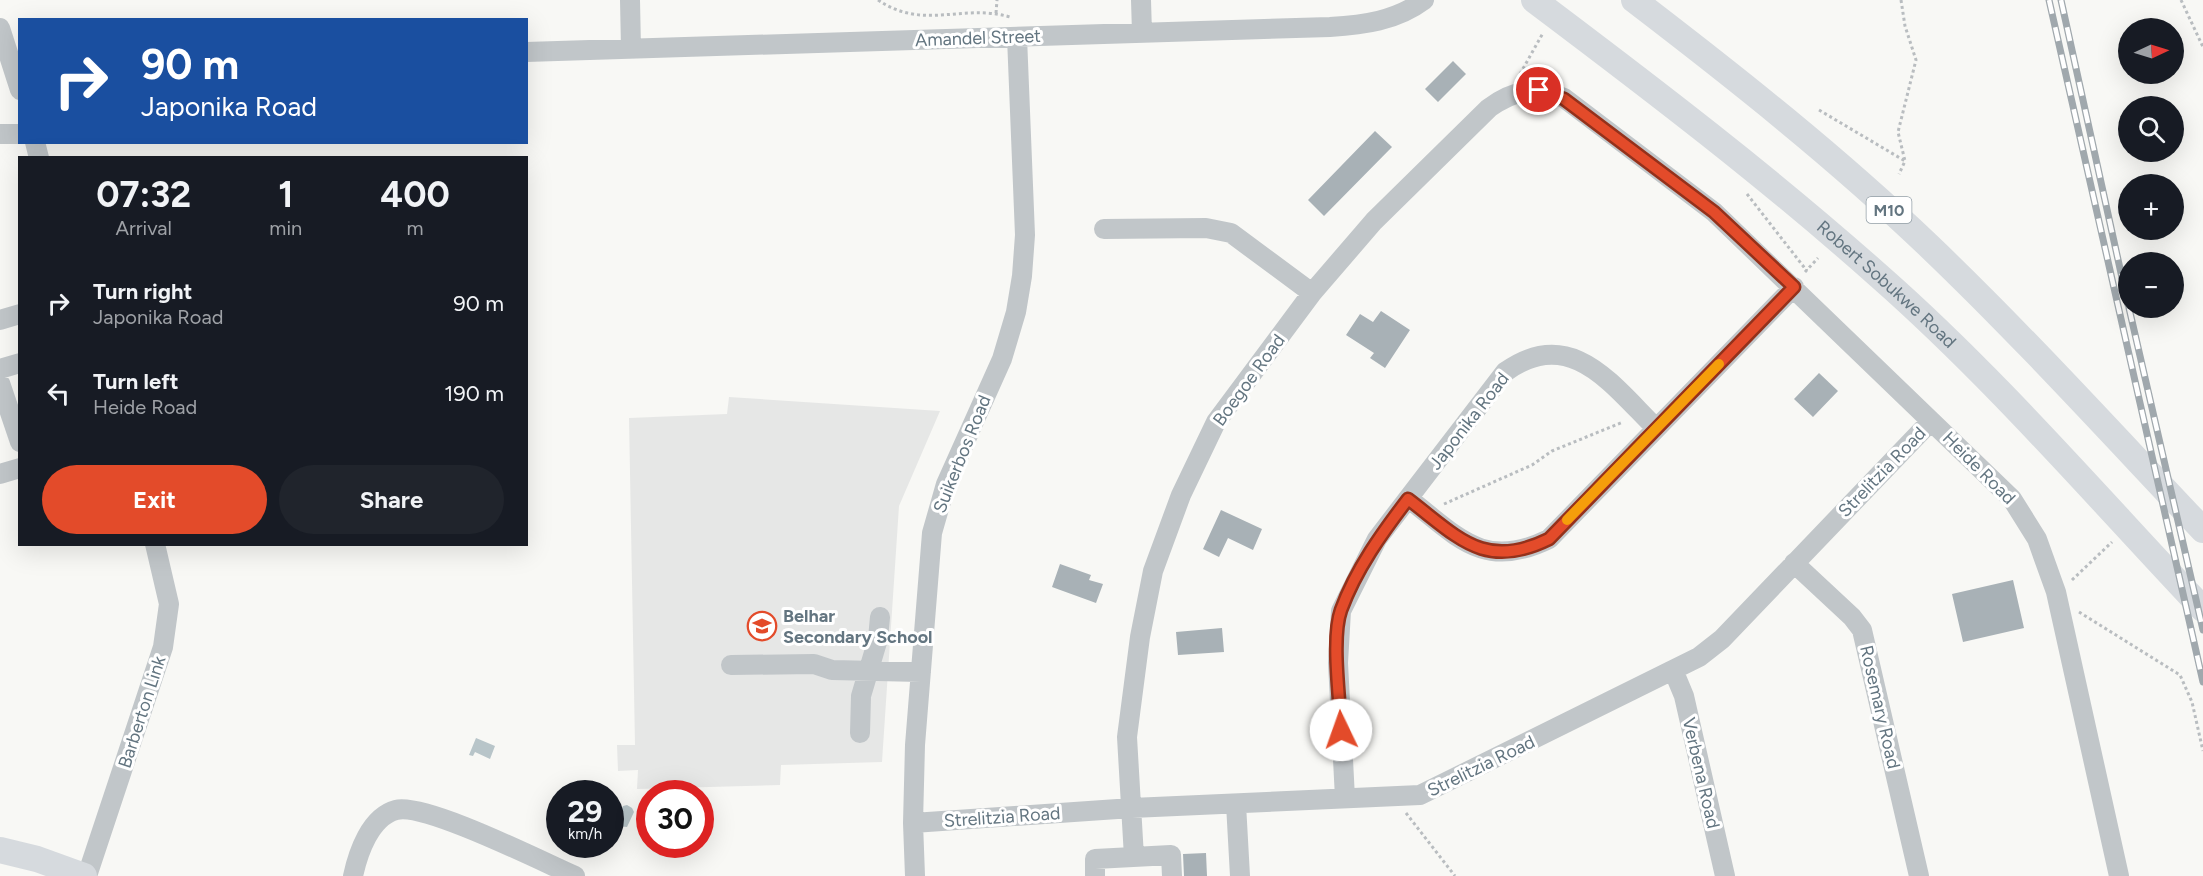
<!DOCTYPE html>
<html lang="en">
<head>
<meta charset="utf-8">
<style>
  :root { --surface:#171b24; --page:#20242c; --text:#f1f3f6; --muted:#9ea1a6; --accent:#e34b2a }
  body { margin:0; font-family:Figtree,sans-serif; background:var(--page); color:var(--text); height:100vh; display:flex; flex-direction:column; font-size:22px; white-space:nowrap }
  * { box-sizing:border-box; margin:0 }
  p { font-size:20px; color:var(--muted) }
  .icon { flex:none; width:33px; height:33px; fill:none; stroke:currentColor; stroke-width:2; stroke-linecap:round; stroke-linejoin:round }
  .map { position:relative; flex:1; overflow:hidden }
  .sheet { position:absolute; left:18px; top:156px; width:510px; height:390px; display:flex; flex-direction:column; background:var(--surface); border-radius:0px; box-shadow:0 6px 24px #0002 }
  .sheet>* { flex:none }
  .hud { position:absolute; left:18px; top:18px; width:510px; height:126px; border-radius:0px; box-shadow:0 6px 24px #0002; background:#1a4fa0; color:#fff; overflow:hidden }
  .needle { width:39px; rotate:86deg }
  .tools { position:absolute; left:2118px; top:18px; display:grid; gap:12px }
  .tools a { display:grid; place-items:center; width:66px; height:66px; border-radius:50%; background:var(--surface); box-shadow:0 6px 24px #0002; font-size:30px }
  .speed { position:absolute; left:546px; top:780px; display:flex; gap:12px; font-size:30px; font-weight:700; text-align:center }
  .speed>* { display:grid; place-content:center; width:78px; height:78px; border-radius:50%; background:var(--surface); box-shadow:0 6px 24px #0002; line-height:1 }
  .speed small { font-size:15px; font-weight:400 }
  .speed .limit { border:9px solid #d22; background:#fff; color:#111 }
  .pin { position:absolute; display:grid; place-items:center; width:51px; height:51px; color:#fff; margin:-26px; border:3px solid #fff; border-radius:50%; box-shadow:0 2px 6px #0007 }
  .me { position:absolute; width:66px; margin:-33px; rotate:357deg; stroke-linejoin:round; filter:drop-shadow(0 0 4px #0008) }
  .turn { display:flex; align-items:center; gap:21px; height:126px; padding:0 24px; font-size:27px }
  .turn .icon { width:78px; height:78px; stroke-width:2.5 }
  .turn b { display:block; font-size:42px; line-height:51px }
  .eta { display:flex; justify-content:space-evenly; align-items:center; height:102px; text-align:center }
  .eta b { font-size:36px; font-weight:700; line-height:42px }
  .button { display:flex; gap:12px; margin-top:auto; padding:12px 24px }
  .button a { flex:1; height:69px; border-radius:36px; background:var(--accent); color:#fff; font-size:24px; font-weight:700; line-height:69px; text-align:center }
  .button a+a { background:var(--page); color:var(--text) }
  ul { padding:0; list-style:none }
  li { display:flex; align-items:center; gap:18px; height:90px; padding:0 24px }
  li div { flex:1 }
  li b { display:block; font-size:22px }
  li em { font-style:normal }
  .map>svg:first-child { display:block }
  .built { fill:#e6e7e6 }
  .water { fill:#b8c5c9 }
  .building { fill:#a8b1b6 }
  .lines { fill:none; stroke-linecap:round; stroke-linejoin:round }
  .path { stroke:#b9bdc0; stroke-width:3; stroke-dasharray:3 3; stroke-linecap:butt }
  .minor { stroke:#c1c6c9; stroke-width:20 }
  .major { stroke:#d6dade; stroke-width:26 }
  .rail-casing { stroke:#a0a8ad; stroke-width:7 }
  .rail { stroke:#fff; stroke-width:4.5; stroke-dasharray:14; stroke-linecap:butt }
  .route-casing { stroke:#94311b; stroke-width:15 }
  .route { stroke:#e34b2a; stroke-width:10 }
  .slow { stroke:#f59e0b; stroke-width:10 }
  .labels { text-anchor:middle; stroke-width:6; stroke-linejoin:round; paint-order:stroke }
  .shield { fill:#fff; stroke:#929ea6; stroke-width:1.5 }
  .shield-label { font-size:16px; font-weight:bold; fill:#637580 }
  .street-label { font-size:18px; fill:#637580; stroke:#fff }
  .poi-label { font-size:18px; font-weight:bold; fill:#637580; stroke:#fff; text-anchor:start }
</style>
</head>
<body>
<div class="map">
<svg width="2203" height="876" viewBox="0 0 2203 876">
  <rect width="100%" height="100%" fill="#f8f8f5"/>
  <!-- built -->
  <path class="built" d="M729,397L940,411L899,506L882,762L781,765L780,785L637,789L638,770L618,771L617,745H635L629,418L727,414Z"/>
  <!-- water -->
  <path class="water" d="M476,738L495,746L490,759L475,752L473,756L469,755Z
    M627,805L632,808L634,812L627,827L617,826L615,822L623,806Z"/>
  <!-- building -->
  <path class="building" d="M1453,61L1466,74L1438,102L1425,89Z
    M1375,131L1392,147L1324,216L1308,200Z
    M1381,311L1410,330L1385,368L1370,358L1374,353L1346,335L1360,314L1373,322Z
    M1819,373L1838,391L1813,417L1794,399Z
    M1221,510L1262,529L1253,550L1228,538L1219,557L1203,549Z
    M1060,564L1091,575L1089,580L1103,584L1096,603L1052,587Z
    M2013,580L2024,628L1963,642L1952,594Z
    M1222,628L1224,652L1178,655L1176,632Z
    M1206,853L1207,876H1184L1183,854Z"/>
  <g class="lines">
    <!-- path -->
    <path class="path" d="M878,0C924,31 962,3 1010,17
      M1901,0L1905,26L1916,60L1898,132L1905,161
      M2181,0L2203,47
      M996,13L997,0
      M1520,74L1543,33
      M1819,110L1905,161L1899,174
      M1747,194L1807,271
      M1805,272L1818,258
      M1444,504L1532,465L1552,451L1623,422
      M2072,580L2112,542
      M2079,612L2180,675L2192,702L2203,751
      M1406,813L1455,876"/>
    <!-- minor -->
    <path class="minor" d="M630,0L631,49
      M1141,0L1142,33
      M0,28L20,90
      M526,52L1330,27C1363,25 1396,21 1424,0
      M0,134H20
      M35,142L39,158
      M1104,229L1206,228L1231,233L1312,293
      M0,320L20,314
      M0,369L20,363
      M0,383L20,442
      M0,474L20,468
      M1409,499C1458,537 1484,571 1549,539L1794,287
      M1794,563L1852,617L1862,630L1919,876
      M731,665L814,664L832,670L921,672
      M1674,672L1684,696L1725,876
      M860,733L861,696L878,639L880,617
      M1345,798L1338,663L1341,611L1377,539L1505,372C1571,325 1611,384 1656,428
      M1236,804L1240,876
      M913,823L1132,808L1420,795L1699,657L1722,639L1931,421
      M1134,857L1127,737L1140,637L1153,571L1181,495L1216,422L1312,293L1374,221L1489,108C1514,90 1535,86 1564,98L1714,212L2012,499L2037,539L2056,592L2119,876
      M87,876L163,647L169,604L155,544
      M353,876C358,853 370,817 396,810C424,802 543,862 575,876
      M915,876L913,823L915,745L932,533L946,484L1002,359L1016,312L1022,276L1025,235L1017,37
      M1095,876V859L1171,855L1172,876"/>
    <!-- major -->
    <g class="major">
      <path id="s1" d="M1534,0C1651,88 1769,178 1879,276C1995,378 2097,497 2203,609"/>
      <path d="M1634,0C1736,78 1837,158 1930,247C2024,337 2113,435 2203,530"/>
      <path d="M0,850L37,859L84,876"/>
    </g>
    <!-- rail casing -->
    <g class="rail-casing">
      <path id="rail" d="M2049,0L2203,682
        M2061,0L2128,305
        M2129,308L2203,630"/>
    </g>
    <!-- rail -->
    <use href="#rail" class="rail"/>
  </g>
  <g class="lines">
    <!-- route casing -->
    <g class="route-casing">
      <path id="route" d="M1341,730C1340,699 1331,638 1341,610C1356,569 1382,533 1408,499C1458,537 1484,571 1549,539L1794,287L1714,212L1564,99L1539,90"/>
    </g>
    <!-- route -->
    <use href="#route" class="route"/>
    <!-- slow -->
    <path class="slow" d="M1567,520L1719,364"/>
  </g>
  <!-- icons -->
  <defs>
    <g id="school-ring" transform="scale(1.5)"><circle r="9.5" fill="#fff" stroke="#e34b2a" stroke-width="1.5"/><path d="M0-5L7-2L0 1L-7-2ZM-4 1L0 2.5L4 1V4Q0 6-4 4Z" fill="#e34b2a"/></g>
  </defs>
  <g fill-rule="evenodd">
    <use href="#school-ring" x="762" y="626"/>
  </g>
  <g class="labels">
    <!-- shield labels -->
    <rect class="shield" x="1866.5" y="197" width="45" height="26" rx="4.5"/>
    <g class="shield-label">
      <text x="1889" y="216">M10</text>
    </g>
    <!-- street labels -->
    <g class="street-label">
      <text transform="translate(978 38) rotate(-2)" y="6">Amandel Street</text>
      <text dy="6" stroke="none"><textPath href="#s1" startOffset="453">Robert Sobukwe Road</textPath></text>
      <text transform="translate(1249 380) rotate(-54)" y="6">Boegoe Road</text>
      <text transform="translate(1469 421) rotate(-52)" y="6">Japonika Road</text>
      <text transform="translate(962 454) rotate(-68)" y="6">Suikerbos Road</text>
      <text transform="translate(1979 468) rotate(45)" y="6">Heide Road</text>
      <text transform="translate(1882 472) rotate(-46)" y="6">Strelitzia Road</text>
      <text transform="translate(1880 707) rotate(77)" y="6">Rosemary Road</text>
      <text transform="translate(142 712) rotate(-72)" y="6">Barberton Link</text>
      <text transform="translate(1481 766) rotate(-26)" y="6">Strelitzia Road</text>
      <text transform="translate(1701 773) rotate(77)" y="6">Verbena Road</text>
      <text transform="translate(1002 817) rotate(-4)" y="6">Strelitzia Road</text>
    </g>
    <!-- poi labels -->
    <g class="poi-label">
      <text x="783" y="622">Belhar<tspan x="783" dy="21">Secondary School</tspan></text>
    </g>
  </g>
</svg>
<div class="tools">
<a><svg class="needle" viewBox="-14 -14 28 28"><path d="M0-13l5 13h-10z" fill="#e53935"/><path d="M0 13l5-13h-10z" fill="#9ea1a6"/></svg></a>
<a><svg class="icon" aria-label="search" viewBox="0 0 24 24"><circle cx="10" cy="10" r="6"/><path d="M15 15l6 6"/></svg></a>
<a>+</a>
<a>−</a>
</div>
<div class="speed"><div>29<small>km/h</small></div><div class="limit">30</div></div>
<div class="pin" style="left:1539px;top:90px;background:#d93025"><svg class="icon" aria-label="arrive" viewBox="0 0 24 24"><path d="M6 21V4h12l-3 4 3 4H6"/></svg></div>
<svg class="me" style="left:1341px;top:730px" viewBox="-20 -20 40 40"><circle r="19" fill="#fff"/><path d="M0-13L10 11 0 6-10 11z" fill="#e34b2a"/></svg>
<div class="hud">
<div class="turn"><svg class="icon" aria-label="right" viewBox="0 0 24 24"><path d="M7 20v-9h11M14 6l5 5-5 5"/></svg><div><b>90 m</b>Japonika Road</div></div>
</div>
<section class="sheet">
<div class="eta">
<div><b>07:32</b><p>Arrival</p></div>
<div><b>1</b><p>min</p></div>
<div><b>400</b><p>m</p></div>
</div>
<ul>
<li><svg class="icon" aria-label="right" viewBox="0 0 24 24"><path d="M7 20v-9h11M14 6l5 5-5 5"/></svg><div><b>Turn right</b><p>Japonika Road</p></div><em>90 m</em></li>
<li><svg class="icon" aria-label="left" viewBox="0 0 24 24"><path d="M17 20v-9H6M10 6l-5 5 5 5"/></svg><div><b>Turn left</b><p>Heide Road</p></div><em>190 m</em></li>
</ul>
<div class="button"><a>Exit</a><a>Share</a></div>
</section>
</div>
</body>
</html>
